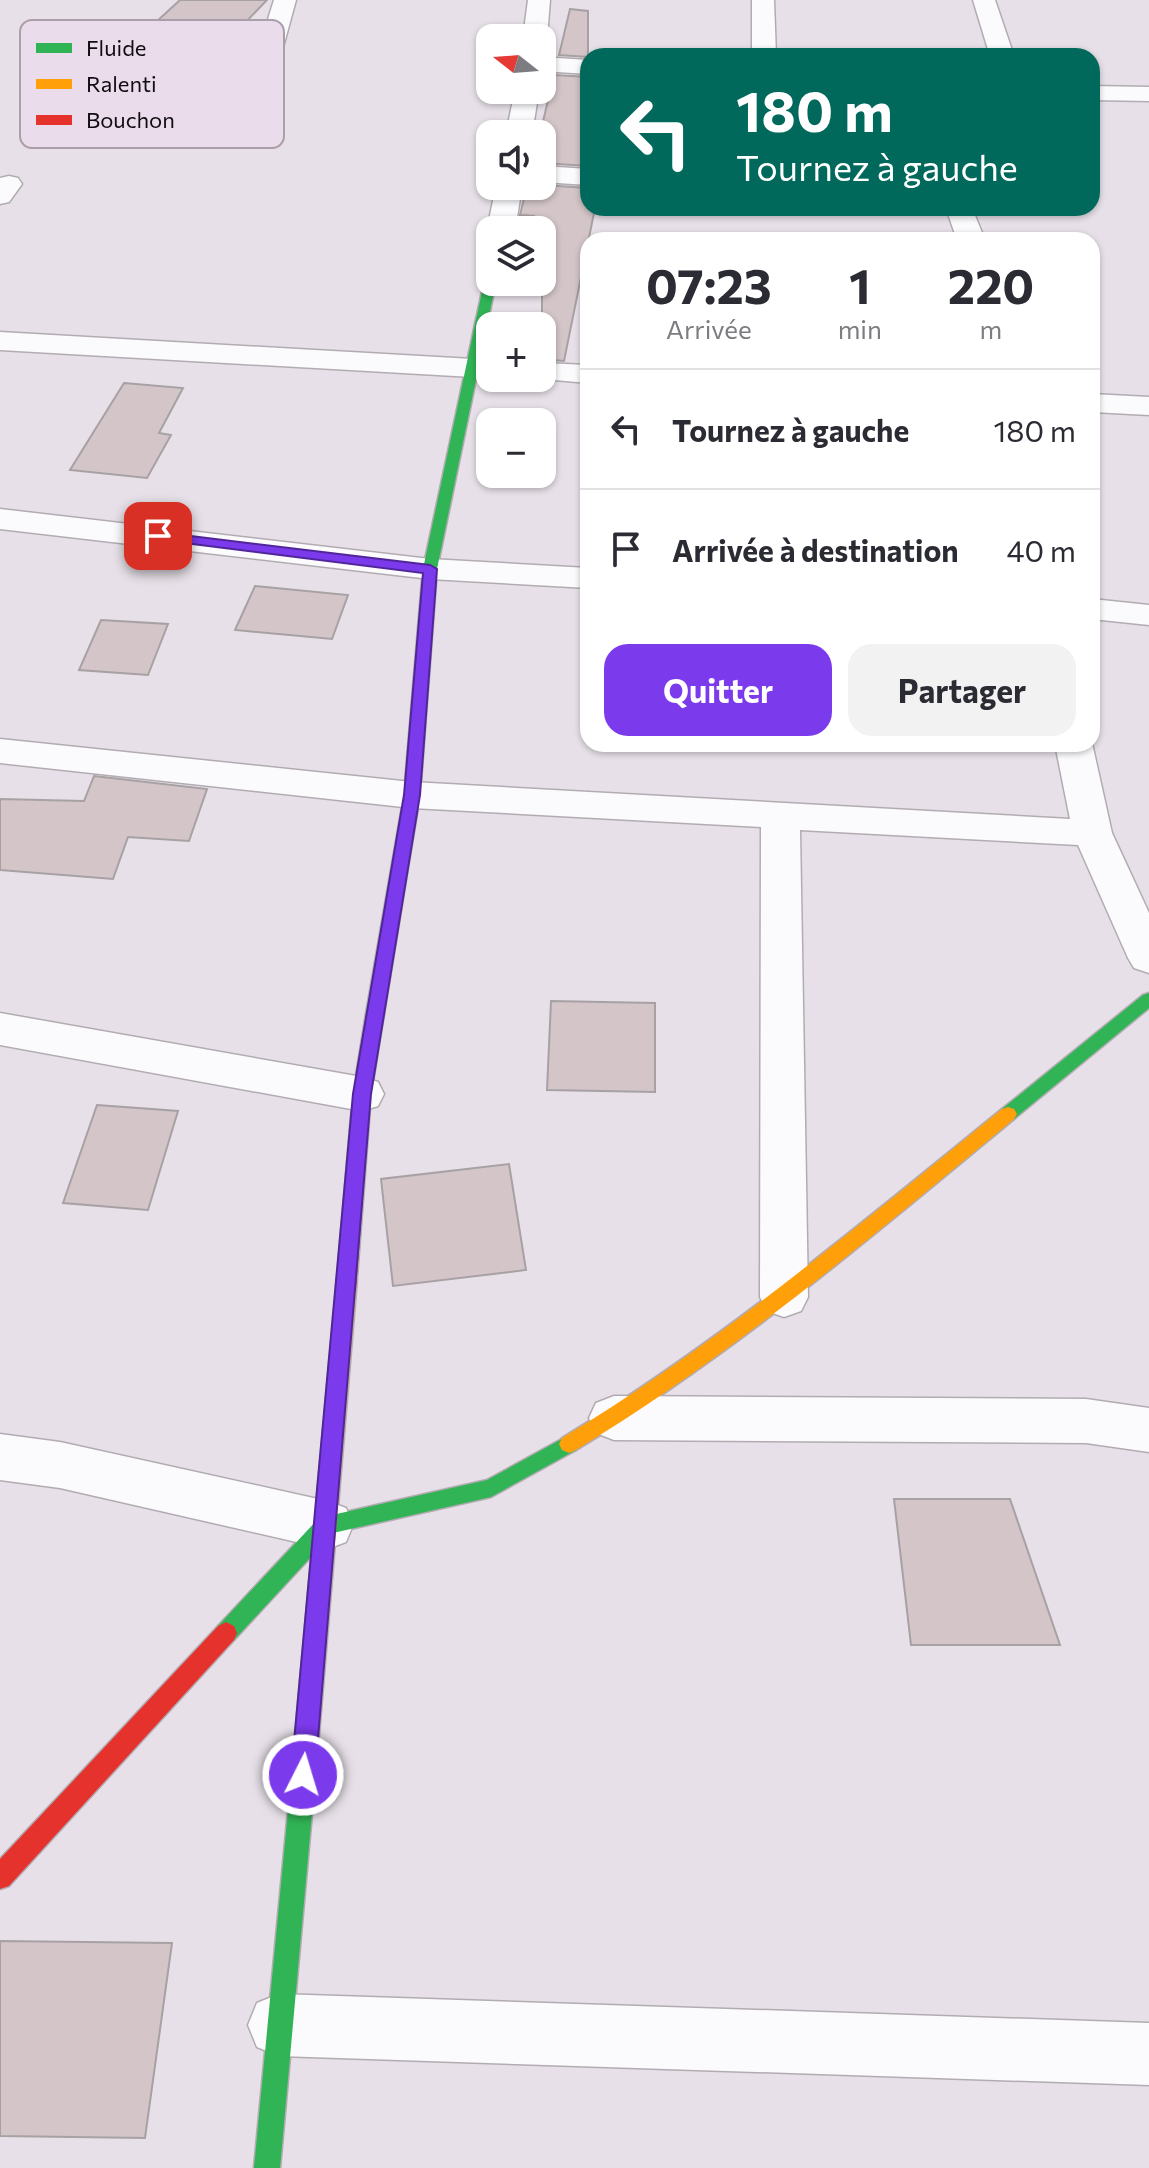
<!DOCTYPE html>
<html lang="fr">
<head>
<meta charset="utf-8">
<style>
  :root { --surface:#fff; --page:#f2f2f3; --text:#2b2b33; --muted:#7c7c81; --line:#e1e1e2; --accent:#7c3aed }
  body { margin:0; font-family:Commissioner,sans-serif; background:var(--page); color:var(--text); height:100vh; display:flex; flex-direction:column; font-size:30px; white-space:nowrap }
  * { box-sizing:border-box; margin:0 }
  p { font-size:26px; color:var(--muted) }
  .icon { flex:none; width:44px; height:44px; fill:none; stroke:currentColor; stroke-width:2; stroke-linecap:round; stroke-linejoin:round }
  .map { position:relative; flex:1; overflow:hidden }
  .sheet { position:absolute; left:580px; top:232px; width:520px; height:520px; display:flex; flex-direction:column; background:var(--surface); border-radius:24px; box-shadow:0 2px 6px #0004 }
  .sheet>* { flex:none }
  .guide { position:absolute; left:580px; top:48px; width:520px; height:168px; border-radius:24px; box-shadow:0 2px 6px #0004; background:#00695c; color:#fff; overflow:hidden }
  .needle { width:52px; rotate:287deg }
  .controls { position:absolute; left:476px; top:24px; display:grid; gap:16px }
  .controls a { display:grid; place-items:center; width:80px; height:80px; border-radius:16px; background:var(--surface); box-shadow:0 2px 6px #0004; font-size:40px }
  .pin { position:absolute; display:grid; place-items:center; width:68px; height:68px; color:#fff; margin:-34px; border-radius:16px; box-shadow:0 4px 12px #0006 }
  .me { position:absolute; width:88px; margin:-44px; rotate:5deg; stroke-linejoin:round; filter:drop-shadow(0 0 6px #0008) }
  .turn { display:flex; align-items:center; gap:28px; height:168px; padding:0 24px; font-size:36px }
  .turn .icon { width:104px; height:104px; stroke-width:2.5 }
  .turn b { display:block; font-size:56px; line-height:68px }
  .eta { display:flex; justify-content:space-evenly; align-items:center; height:136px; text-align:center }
  .eta b { font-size:48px; font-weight:700; line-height:56px }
  .primary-button { display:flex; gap:16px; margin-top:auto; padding:16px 24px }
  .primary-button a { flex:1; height:92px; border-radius:24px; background:var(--accent); color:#fff; font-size:32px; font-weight:700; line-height:92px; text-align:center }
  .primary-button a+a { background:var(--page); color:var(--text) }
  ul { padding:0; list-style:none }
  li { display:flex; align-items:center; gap:24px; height:120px; padding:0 24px; border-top:2px solid var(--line) }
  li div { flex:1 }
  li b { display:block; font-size:30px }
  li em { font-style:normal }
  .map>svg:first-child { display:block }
  .building { fill:#d3c5c8; stroke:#a7a1a4; stroke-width:2 }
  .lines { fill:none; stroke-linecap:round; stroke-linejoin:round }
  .street-casing { stroke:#b2acb2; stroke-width:3 }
  .fast-casing { stroke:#b2acb2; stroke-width:3 }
  .slow-casing { stroke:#b2acb2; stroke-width:3 }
  .jam-casing { stroke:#b2acb2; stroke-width:3 }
  .street { fill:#fbfafc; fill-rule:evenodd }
  .fast { fill:#30b455; fill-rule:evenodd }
  .slow { fill:#ff9f0a; fill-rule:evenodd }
  .jam { fill:#e5322d; fill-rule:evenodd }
  .route { fill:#7c3aed; stroke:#51269a; stroke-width:2 }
  .key { fill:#eadceb; stroke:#a99eaa; stroke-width:2 }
  .key-label { font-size:22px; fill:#110c11 }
</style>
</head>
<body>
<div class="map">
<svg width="1149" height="2168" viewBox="0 0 1149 2168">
  <rect width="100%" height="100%" fill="#e7e0e8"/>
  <!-- building -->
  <path class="building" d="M180,0H267L213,56L132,44Z
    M570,9L588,11V57L559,55Z
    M554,75L588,77V166L542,163L540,134Z
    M542,185L588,188V208H595L564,361L542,359V230H531L534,216L520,215L527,186Z
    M124,383L183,388L159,433L171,435L147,478L70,470Z
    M255,586L348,595L332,639L235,630Z
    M101,620L168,624L148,675L79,670Z
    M94,776L207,789L189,841L128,837L113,879L0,870V799L84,801Z
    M551,1001L655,1003V1092L547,1090Z
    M97,1105L178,1111L148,1210L63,1203Z
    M509,1164L526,1270L393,1286L381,1179Z
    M894,1499H1010L1060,1645H911Z
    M0,1941L172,1943L145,2138L0,2136Z"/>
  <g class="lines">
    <!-- street casing -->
    <g class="street-casing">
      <path id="street" d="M274,0H296L282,51L278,56H262L258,51Z
        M528,0H550L547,38L543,43L542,38H523Z
        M752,0H774L776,56H752Z
        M973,0H995L1014,56H990Z
        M542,57L588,60V74L542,71Z
        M1092,86L1149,87V101L1092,100Z
        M515,90H539L532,134H506Z
        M542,166L588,169V185L542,182Z
        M9,176L18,178L22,184L9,202L0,204V178Z
        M496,186H522L515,230H490V234L487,230Z
        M946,208H972L985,240H957Z
        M0,332L490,360V378L0,350Z
        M542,363L588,365V383L531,378H542Z
        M1092,394L1149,397V415L1092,412Z
        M0,509L430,559L588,568V588L430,579L0,529Z
        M1092,599L1149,605V625L1092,619Z
        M0,739L412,782L1070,819L1055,744L1092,743L1112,833L1149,913V973L1134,968L1128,958L1078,845L800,830L808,1297L801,1311L784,1317L767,1311L760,1297L761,827L412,808L0,763Z
        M0,1013L362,1077L378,1082L384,1094L378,1106L362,1111L0,1045Z
        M614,1396L1086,1399L1149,1408V1452L1086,1443L614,1440L596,1433L589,1418L596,1403Z
        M0,1434L60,1442L327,1501L346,1508L353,1525L346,1542L327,1549L60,1488L0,1480Z
        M279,1994L1149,2023V2085L279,2056L257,2047L248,2025L257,2003Z"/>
    </g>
    <!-- fast casing -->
    <g class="fast-casing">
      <path id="fast" d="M490,279V282H496L437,569L420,795L384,1014L375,1020L366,1014L404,795L423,569L484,282Z
        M1149,993V1008L1014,1119H1002L999,1114L1002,1109L1143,995Z
        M569,1435L576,1438L579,1444L576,1450L491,1497L333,1533L234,1640L226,1644L218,1640L215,1633L218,1626L319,1518L487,1480Z
        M305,1747L313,1750L317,1758L280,2168H254L293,1758L297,1750Z"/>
    </g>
    <!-- slow casing -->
    <g class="slow-casing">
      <path id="slow" d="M1008,1107L1014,1109L1017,1114L1014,1119C873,1236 734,1354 576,1450L569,1453L562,1450L559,1444L562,1438C719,1343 859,1225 1002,1109Z
        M346,1282L353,1284L356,1290L317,1758L313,1766L305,1769L297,1766L293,1758L336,1290L339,1284Z"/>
    </g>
    <!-- jam casing -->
    <g class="jam-casing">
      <path id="jam" d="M375,1008L384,1014L371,1094L356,1290L353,1296L346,1298L339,1296L336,1290L353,1094L366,1014Z
        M226,1622L234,1626L237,1633L234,1640L9,1886L0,1889V1859L218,1626Z"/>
    </g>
    <!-- street -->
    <use href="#street" class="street"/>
    <!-- fast -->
    <use href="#fast" class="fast"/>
    <!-- slow -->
    <use href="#slow" class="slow"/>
    <!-- jam -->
    <use href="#jam" class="jam"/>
  </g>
  <!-- route -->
  <path class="route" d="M158,532L430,565L437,569L420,795L371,1094L315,1775L312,1783L303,1787L295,1783L291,1775L353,1094L404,795L423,573L153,539L151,536Z"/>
  <!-- legend -->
  <rect x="20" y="20" width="264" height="128" rx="12" class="key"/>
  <rect x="36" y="43" width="36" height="10" fill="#30b455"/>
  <rect x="36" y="79" width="36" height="10" fill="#ff9f0a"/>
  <rect x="36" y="115" width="36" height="10" fill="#e5322d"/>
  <g class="key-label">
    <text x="86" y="56">Fluide</text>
    <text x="86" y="92">Ralenti</text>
    <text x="86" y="128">Bouchon</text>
  </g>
</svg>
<div class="controls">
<a><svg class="needle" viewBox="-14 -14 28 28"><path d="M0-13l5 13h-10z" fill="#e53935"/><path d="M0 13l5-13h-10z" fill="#7c7c81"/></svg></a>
<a><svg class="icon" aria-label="sound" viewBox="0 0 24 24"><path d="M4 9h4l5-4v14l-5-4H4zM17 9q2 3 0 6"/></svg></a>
<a><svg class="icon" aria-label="layers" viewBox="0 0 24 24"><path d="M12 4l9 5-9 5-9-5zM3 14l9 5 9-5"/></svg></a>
<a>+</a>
<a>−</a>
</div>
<div class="pin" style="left:158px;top:536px;background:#d93025"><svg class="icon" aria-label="arrive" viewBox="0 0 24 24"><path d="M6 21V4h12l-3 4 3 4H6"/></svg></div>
<svg class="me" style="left:303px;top:1775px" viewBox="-20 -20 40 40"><circle r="17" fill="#7c3aed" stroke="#fff" stroke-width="3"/><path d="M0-11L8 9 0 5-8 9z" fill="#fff"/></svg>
<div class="guide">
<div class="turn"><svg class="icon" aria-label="left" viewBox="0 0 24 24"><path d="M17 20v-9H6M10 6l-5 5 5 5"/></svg><div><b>180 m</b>Tournez à gauche</div></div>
</div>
<section class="sheet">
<div class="eta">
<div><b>07:23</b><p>Arrivée</p></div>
<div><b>1</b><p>min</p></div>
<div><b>220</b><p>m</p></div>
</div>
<ul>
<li><svg class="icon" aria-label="left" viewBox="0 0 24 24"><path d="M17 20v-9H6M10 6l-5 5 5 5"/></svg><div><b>Tournez à gauche</b></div><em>180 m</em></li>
<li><svg class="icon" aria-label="arrive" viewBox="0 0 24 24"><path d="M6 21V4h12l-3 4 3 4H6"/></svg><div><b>Arrivée à destination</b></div><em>40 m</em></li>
</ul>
<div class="primary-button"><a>Quitter</a><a>Partager</a></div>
</section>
</div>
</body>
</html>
